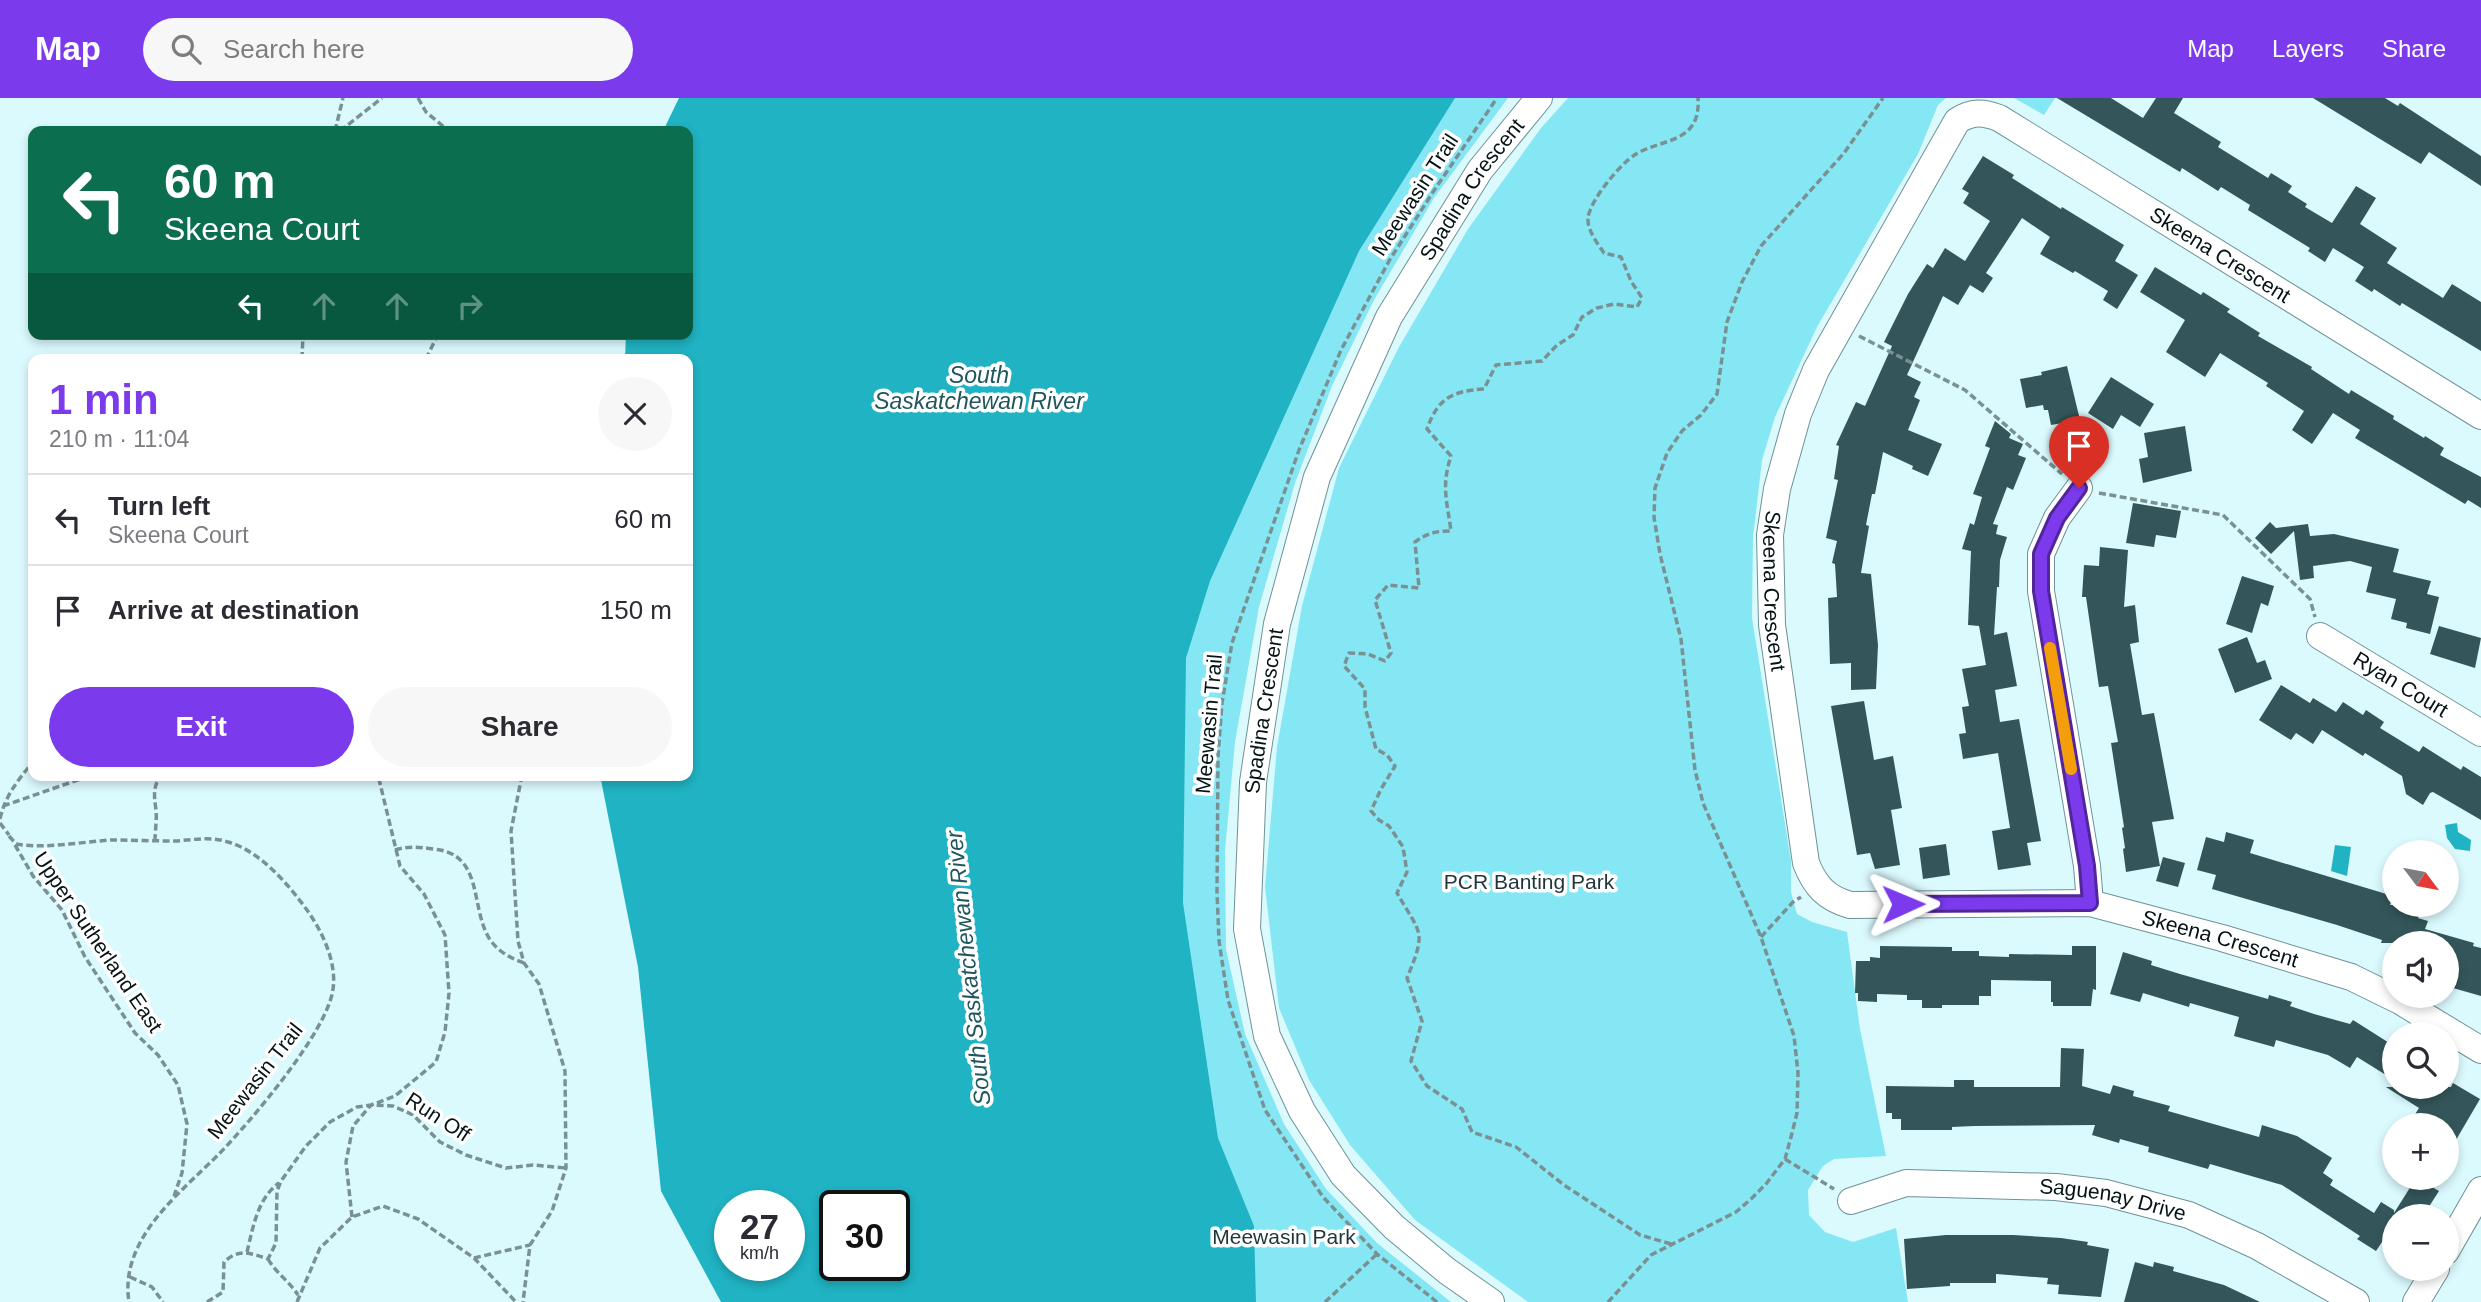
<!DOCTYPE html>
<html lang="en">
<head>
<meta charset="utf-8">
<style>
  :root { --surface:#fff; --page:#f7f7f7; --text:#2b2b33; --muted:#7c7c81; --line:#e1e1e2; --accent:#7c3aed }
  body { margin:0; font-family:Helvetica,sans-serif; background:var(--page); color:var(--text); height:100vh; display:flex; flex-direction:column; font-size:26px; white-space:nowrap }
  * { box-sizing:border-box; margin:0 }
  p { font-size:23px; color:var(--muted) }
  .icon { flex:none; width:38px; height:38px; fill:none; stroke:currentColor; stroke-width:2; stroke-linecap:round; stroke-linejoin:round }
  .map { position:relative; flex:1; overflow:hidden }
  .drawer { position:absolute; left:28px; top:256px; width:665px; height:427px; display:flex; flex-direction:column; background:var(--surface); border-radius:14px; box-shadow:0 4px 10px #0003 }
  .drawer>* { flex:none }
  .banner { position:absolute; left:28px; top:28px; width:665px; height:214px; border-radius:14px; box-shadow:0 4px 10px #0003; background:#0b6e4f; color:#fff; overflow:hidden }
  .needle { width:46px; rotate:122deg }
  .buttons { position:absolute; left:2382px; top:742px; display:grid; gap:14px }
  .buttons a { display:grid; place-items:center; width:77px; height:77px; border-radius:50%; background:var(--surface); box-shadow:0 4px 10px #0003; font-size:35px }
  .speed { position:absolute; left:714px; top:1092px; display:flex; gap:14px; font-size:35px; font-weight:700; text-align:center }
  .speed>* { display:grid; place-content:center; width:91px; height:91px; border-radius:50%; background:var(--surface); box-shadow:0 4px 10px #0003; line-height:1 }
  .speed small { font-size:18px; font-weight:400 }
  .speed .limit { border:4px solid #111; border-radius:10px; background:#fff; color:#111 }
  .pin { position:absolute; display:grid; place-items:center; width:60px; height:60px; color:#fff; margin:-72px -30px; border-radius:50% 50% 50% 0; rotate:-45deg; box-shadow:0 0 7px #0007 }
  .pin .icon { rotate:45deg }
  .me { position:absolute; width:77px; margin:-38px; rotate:89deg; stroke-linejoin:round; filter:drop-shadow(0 0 5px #0008) }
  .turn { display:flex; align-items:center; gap:24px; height:147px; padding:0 21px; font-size:32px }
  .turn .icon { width:91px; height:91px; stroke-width:2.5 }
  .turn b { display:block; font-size:49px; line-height:60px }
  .lanes { display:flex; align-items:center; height:66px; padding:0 21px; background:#0003; justify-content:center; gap:35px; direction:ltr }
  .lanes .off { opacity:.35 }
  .round { display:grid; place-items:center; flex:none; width:74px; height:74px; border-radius:37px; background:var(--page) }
  .headline { display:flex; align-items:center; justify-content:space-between; height:119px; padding:0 21px }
  h1 { font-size:42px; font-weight:800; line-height:52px; color:var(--accent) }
  .action { display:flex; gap:14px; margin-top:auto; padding:14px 21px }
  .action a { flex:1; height:80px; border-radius:42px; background:var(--accent); color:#fff; font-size:28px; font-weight:800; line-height:80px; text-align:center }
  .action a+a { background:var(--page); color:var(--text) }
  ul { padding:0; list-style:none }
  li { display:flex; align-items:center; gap:21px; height:91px; padding:0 21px; border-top:2px solid var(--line) }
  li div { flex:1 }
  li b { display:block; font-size:26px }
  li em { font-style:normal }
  header { display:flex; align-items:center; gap:42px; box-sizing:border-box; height:98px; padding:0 35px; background:var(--accent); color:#fff }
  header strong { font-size:33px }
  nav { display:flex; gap:38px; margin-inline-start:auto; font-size:24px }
  .search { width:490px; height:63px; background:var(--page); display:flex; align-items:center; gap:18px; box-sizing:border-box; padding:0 24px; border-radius:38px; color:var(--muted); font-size:26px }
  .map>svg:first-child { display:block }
  .green { fill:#86e7f4 }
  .water { fill:#20b3c3; fill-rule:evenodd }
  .building { fill:#34565a }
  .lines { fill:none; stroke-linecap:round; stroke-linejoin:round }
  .minor-casing { stroke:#6e9296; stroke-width:28 }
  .path { stroke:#7a9194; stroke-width:3.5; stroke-dasharray:7 3.5; stroke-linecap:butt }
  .minor { stroke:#fff; stroke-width:26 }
  .route-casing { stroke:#51269a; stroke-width:18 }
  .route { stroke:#7c3aed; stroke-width:12 }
  .slow { stroke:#f59e0b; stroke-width:12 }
  .labels { text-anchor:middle; stroke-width:7; stroke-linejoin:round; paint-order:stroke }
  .street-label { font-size:21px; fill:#061315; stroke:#fff }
  .park-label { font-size:21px; fill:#1f3538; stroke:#fff }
  .water-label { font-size:23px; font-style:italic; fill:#20575e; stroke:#fff }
</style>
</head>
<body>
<header>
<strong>Map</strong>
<div class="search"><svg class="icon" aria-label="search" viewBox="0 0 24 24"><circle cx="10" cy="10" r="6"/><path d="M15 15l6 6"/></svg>Search here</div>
<nav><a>Map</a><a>Layers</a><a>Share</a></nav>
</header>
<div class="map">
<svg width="2481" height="1204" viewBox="0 0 2481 1204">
  <rect width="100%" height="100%" fill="#dbfafe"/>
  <!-- green -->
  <path class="green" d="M1439,0H1508L1434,100L1374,202L1332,288L1295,385L1259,509L1235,644L1225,753L1226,851L1245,936L1284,1026L1326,1091L1377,1145L1451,1204H1232L1162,804L1194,481L1252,348Z
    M1568,0H1946L1938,7L1918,56L1817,229L1775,319L1762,362L1753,440L1752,520L1791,763V794L1797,816L1812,824L1847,834L1860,931L1886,1058L1834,1061L1823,1068L1808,1092L1809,1117L1825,1134L1853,1144L1896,1130L1908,1204H1528L1415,1122L1350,1047L1309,982L1279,910L1265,789L1277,649L1302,508L1339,370L1399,249L1468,131L1541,30Z
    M2014,0H2055L2044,17Z"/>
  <!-- water -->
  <path class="water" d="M679,0H1455L1359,153L1210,483L1186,560L1183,805L1218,1040L1254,1128L1256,1204H721L661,1093L638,869L600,677H688V261H625L626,236H688V33H663ZM730,1108H789V1167H730ZM835,1108H894V1167H835Z
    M2457,725L2458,734L2471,742L2470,753L2455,751L2447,740L2445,727Z
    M2335,747L2351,749L2347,778L2331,773Z"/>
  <!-- building -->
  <path class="building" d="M2057,0H2111L2143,20L2156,0H2183L2174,15L2221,44L2218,49L2268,80L2271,75L2292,88L2288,94L2307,106L2305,109L2332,125L2356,88L2376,100L2360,126L2397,150L2387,165L2443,200L2452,186L2481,204V253L2402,205L2400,208L2374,191L2372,194L2355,183L2364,169L2333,150L2325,164L2308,153L2310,150L2248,112L2250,107L2221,89L2218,93L2182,70L2180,74Z
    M2313,0H2385L2398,8L2400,5L2481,58V88L2429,54L2421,66Z
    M1983,58L2014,77L2012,80L2061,111L2062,109L2124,147L2115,163L2138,177L2117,211L2103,202L2108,193L2075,173L2073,175L2040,156L2050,139L2022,120L1986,175L1993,180L1983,195L1970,187L1958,207L1943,198L1907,277L1921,284L1914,299L1920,302L1908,332L1942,346L1928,378L1912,371L1913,368L1883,354L1875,396H1872L1866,427L1869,428L1861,475L1871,476L1878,547L1876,591L1851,592V565L1830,566L1828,500L1837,499L1835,466L1832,465L1837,443L1826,440L1838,382L1834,381L1839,348L1836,347L1856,304L1865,308L1892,248L1884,244L1908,196L1927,166L1933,170L1945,150L1965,163L1990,123L1963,105L1969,95L1962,91Z
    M2155,169L2201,197L2203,194L2230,211L2227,214L2260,235L2258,238L2312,269L2311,271L2349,296L2351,292L2394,318L2393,321L2424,340L2425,338L2444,350L2440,357L2481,379V410L2468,402L2465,406L2355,340L2360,332L2333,315L2312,346L2292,332L2304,313L2266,288L2268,285L2220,255L2205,279L2166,254L2185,222L2140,194Z
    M2067,268L2080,322L2051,327L2048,312H2044L2043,307L2026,310L2020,281L2042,277L2041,274Z
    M2111,279L2154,306L2140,329L2121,317L2113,331L2088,315Z
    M1995,323L2011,336L2009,340L2023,346L2018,357L2026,360L2013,392L2007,389L1993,426L1998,427L1996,436L2007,439L2000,462L1999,489H1997L1994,537L2007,534L2017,588L1995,592L2000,624L2019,621L2041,743L2027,745L2031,767L1998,772L1992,733L2010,730L1998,655L1963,661L1959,636L1966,635L1962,609L1969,608L1962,571L1986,567L1979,528L1968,527L1971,453L1962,451L1970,425L1974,427L1982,399L1973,396L1990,350L1985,348Z
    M2185,328L2192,373L2143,385L2139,361L2148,359L2144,335Z
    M2133,405L2181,413L2176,440L2156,437L2154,449L2126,445Z
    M2270,424L2276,430L2308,426L2310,438L2334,436L2399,451L2393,474L2431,483L2427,496L2439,499L2430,536L2406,530L2407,525L2391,521L2396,501L2366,494L2372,469L2350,463L2313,468L2314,480L2300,482L2294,433L2271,456L2255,440Z
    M2100,449L2128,452L2124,509L2135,507L2139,544L2130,546L2142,617L2154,615L2174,721L2152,724L2160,768L2126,774L2123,751L2125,750L2122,730L2124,729L2111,645L2118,644L2108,588L2099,589L2086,499H2082L2084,467L2099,468Z
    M2242,478L2274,488L2268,508L2261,505L2252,535L2226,526Z
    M2439,528L2481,540L2475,570L2430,556Z
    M2247,539L2257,565L2265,562L2272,581L2235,595L2218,551Z
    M2281,587L2310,605L2313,600L2336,614L2343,604L2363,617L2366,612L2384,624L2380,630L2419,654L2423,648L2461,672L2463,668L2481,679V722L2433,694L2430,695L2423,707L2406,696L2402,678L2365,655L2363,658L2322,632L2313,646L2296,635L2291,642L2259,622Z
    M1864,603L1874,662L1893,658L1902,710L1891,712L1900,767L1875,771L1870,755L1857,757L1831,608Z
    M2226,734L2254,742L2250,755L2393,798L2390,807H2422L2418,820L2428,823L2425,831L2474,845L2473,848L2481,850V898L2446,888V845H2381L2382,842L2337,827L2212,791L2216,777L2197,772L2206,739L2224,744Z
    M1946,746L1950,777L1923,781L1919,750Z
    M2163,759L2185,765L2178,789L2156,783Z
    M1880,848L1952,849V853H1979V858L2009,859V856L2072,857V848H2096V892L2093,891L2091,908H2053V904H2051V883L1991,882V898H1979V907H1942V910H1922V902H1907V897L1877,896V904L1858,903V895H1855L1856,863H1870V859L1880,860Z
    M2123,854L2152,863L2151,867L2180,876L2268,901L2269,897L2292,904L2290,908L2314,916L2350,926L2353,922L2394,948V982L2357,959L2350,970L2328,957L2276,942L2274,949L2234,938L2239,919L2190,905L2189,909L2143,895L2140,904L2110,896Z
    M2061,950L2084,951L2082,988L2110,996L2113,987L2134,993L2133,998L2170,1008L2168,1013L2259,1039L2262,1027L2297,1038L2332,1060L2323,1075L2333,1082L2330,1087L2374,1115L2381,1104L2394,1112V1115L2416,1080L2439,1093L2423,1118H2394V1143L2386,1138L2376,1153L2357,1141L2360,1138L2282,1087L2210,1066L2208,1071L2148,1054L2149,1049L2120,1041L2119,1045L2092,1037L2095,1027L1974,1028L1952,1029V1032H1901V1021H1892V1015H1886V988L1954,989V982H1974V989H2060Z
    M2453,985L2480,1001L2446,1059V1027H2423L2412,1021L2419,1010L2386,989H2451Z
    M1946,1137H2013L2061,1140L2088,1144L2087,1147L2109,1151L2101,1199L2058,1196L2059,1187L2047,1186L2048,1180L1996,1176V1185H1950V1188L1907,1191L1904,1141Z
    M2135,1164L2153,1169L2154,1164L2174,1169L2173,1173L2224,1187L2260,1204H2124Z"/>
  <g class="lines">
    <!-- minor casing -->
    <g class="minor-casing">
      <g id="minor">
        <path id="s1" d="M2481,318L1999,20C1983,14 1972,13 1957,23L1816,272L1798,316L1777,391L1770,437L1772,527L1806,765C1815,788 1826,800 1850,807L2090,805L2222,840L2351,879L2400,903L2481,952"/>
        <path d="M2079,390L2057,420L2041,456V493L2087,768L2090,805"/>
        <path id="s2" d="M2320,538L2481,635"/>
        <path id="s3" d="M1851,1103L1906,1085L2056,1089L2106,1095L2189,1117L2257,1148L2356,1204"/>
        <path d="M2446,1153L2481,1092"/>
        <path id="s4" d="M1491,1204L1447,1173L1394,1129L1343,1077L1302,1013L1267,938L1247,831L1253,684L1277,526L1317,379L1389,219L1480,72L1539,0"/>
        <path d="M2416,1204L2436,1171"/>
      </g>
    </g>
    <!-- path -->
    <path class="path" d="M418,0L426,14L449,33
      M335,33L343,0
      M340,33L382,0
      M1859,238L1965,292L2062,376
      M302,261L303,236
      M426,261L438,236
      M2099,395L2223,417L2310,501L2315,519
      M522,677L511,733L518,843L524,865L539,886L565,973L566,1070L552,1113L530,1147L523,1204
      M3,708L92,677
      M0,721C5,698 18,682 33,664
      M0,725L9,737
      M9,738L16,746C47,751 80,744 111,742C132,742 154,743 175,743C193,742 210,738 228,744C260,753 288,786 307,812C322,833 337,864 333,891C328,933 250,1024 219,1056C180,1095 119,1141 129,1204
      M155,743C155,733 157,722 156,712C154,697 153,691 160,677
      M15,747L33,778L62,812L85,859L135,935L158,957L178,987L187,1026L182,1075L174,1098
      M395,752C408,748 419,749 433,751C484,755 470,809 489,840C497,853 510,860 524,865
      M1761,839L1793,804L1801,799
      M1785,1061L1834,1091
      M352,1119L346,1064L353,1028L371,1007L395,998L436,964L445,934L449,895L445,837L424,796L400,768L378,677
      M1671,1146L1640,1137L1564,1087L1516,1049L1472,1034L1462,1011L1427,988L1411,963L1422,923L1407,880C1427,832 1421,837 1397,795L1407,774L1403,749L1389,728L1379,722L1371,713L1381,691L1395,668L1387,657L1376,651L1365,609V591L1344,568L1349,555L1368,556L1385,563L1391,555L1375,502L1388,487L1419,490L1415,444C1427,435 1436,433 1451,433C1447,402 1441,389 1451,358L1427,331C1438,300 1452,293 1484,291L1496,267L1542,263L1557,247L1573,237L1582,219L1597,210L1614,206L1637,209L1642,200L1631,183L1621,159L1604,155C1598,146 1587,132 1588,120C1590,102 1621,65 1636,56C1664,40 1701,45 1698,0
      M247,1154C253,1130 257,1101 279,1085
      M474,1160L530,1147
      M268,1161C276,1175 289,1183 298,1197
      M130,1179L152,1189L163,1204
      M207,1204L223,1194L224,1164C239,1150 250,1155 268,1161L276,1145L277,1093L281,1083L306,1048L330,1024L357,1009L371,1007L393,1008L413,1017L440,1044L466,1057L506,1070L533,1067L566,1070
      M297,1204L320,1150L352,1119L383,1108L418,1121L474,1160L516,1204
      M1325,1204L1377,1156
      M1437,1204L1377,1156L1323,1099L1265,1012L1228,902L1219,843L1217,794L1218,659L1222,605L1232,545L1299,352L1341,252L1389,163L1433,94L1497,0
      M1608,1204L1651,1157L1736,1114L1751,1101L1766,1086L1785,1061L1791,1039L1797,1015L1798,975L1794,938L1761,839L1703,705L1695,672L1681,541L1660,456L1654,419L1655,390L1667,355L1682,333L1701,317L1717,296L1727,224L1742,184L1761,148L1844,55L1883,0"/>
    <!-- minor -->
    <use href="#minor" class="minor"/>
  </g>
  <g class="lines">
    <!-- route casing -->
    <g class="route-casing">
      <path id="route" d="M1903,806L2090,805L2087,768L2041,493V456L2057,420L2079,390"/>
    </g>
    <!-- route -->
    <use href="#route" class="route"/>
    <!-- slow -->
    <path class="slow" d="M2050,550L2071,671"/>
  </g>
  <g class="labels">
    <!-- street labels -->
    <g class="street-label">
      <text dy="7" stroke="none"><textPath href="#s4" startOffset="1250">Spadina Crescent</textPath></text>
      <text transform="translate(1415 97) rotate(-57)" y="7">Meewasin Trail</text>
      <text transform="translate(2220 157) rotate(32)" y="7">Skeena Crescent</text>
      <text dy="7" stroke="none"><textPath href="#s1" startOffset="1125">Skeena Crescent</textPath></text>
      <text dy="7" stroke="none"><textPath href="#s2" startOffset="94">Ryan Court</textPath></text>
      <text dy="7" stroke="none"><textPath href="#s4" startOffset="682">Spadina Crescent</textPath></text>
      <text transform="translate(1209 626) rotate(-85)" y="7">Meewasin Trail</text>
      <text dy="7" stroke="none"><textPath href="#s1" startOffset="1838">Skeena Crescent</textPath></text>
      <text transform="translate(98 844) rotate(56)" y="7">Upper Sutherland East</text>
      <text transform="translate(255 983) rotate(-52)" y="7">Meewasin Trail</text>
      <text transform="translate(438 1019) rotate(33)" y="7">Run Off</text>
      <text dy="7" stroke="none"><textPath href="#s3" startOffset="266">Saguenay Drive</textPath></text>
    </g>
    <!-- park labels -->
    <g class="park-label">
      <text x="1529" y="791">PCR Banting Park</text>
      <text x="1284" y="1146">Meewasin Park</text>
    </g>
    <!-- water labels -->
    <g class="water-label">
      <text x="979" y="285">South<tspan x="979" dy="26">Saskatchewan River</tspan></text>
      <text transform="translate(968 870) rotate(-96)" y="8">South Saskatchewan River</text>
    </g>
  </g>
</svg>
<div class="buttons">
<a><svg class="needle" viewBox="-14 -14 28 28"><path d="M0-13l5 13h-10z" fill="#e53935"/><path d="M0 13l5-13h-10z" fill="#7c7c81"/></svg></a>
<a><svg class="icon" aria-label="sound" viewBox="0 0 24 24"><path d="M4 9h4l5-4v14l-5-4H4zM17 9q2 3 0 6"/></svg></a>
<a><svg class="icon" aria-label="search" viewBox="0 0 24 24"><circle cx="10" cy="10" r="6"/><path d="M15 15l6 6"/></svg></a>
<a>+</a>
<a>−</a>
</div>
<div class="speed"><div>27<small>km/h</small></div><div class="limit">30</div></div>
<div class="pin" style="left:2079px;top:390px;background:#d93025"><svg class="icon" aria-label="arrive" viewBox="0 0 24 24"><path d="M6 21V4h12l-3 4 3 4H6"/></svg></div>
<svg class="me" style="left:1903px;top:806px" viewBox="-20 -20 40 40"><path d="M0-17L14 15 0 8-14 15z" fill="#7c3aed" stroke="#fff" stroke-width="4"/></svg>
<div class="banner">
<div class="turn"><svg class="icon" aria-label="left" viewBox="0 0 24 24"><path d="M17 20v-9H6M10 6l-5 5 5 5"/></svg><div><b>60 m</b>Skeena Court</div></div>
<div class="lanes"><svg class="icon" aria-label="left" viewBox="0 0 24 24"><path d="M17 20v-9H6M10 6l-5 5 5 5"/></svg><svg class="icon off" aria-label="ahead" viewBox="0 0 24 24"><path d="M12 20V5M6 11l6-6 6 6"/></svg><svg class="icon off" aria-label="ahead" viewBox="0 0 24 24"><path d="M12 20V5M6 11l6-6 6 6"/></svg><svg class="icon off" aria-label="right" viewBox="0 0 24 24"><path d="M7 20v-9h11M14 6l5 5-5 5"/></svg></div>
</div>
<section class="drawer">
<div class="headline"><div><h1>1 min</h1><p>210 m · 11:04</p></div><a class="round"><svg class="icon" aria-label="close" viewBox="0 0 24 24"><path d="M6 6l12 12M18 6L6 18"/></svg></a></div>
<ul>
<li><svg class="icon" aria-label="left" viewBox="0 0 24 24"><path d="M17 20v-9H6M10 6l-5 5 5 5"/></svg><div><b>Turn left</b><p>Skeena Court</p></div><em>60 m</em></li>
<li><svg class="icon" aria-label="arrive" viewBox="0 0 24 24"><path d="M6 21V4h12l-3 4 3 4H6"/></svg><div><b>Arrive at destination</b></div><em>150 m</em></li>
</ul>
<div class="action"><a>Exit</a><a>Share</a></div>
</section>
</div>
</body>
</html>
